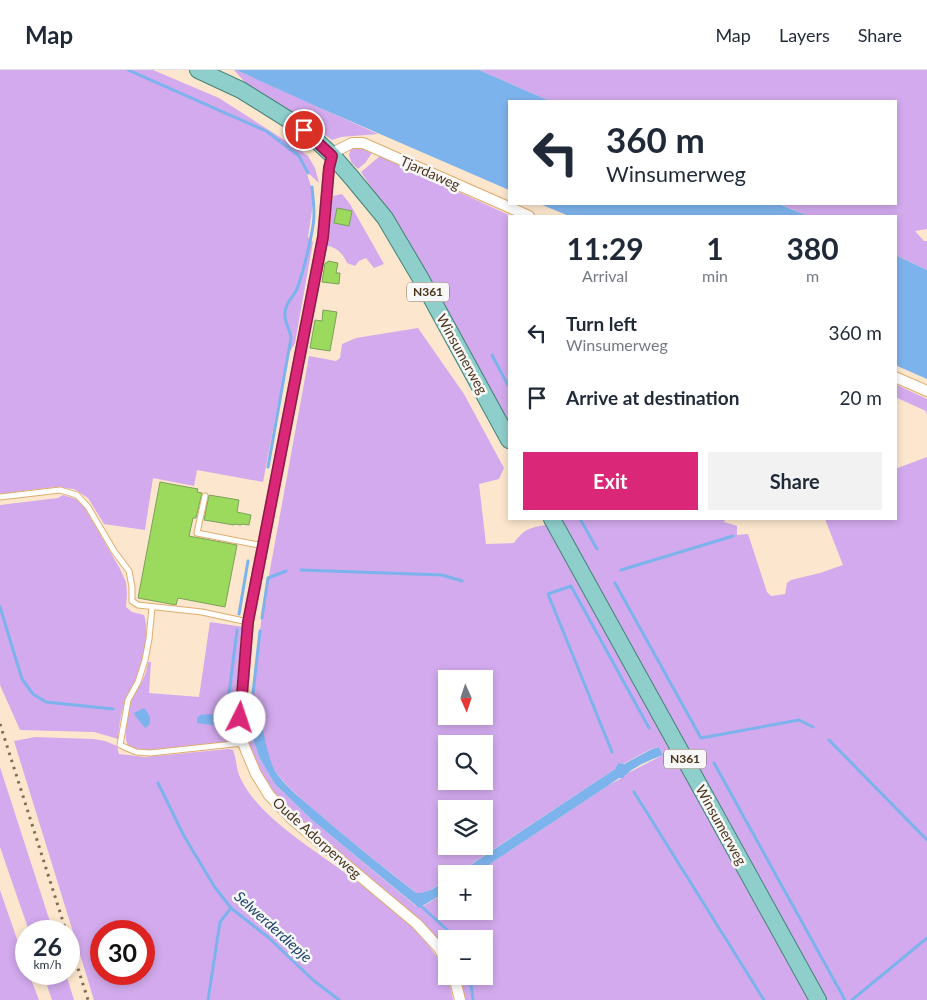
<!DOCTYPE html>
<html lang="en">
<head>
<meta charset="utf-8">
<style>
  :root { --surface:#fff; --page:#f2f2f3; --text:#1f2937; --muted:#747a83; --line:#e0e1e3; --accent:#db2777 }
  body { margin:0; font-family:Lato,sans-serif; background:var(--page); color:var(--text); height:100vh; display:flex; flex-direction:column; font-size:19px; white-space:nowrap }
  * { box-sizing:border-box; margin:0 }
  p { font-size:16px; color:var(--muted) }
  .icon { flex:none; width:28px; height:28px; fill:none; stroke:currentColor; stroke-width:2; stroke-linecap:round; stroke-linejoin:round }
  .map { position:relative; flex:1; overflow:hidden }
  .details { position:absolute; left:508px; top:145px; width:389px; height:305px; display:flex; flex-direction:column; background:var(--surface); border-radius:0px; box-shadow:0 2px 8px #0003 }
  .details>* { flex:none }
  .top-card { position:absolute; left:508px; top:30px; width:389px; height:105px; border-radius:0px; box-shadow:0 2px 8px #0003; background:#fff; color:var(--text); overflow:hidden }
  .needle { width:32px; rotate:177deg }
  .fabs { position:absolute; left:438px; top:600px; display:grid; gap:10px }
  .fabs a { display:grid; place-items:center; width:55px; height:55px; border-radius:0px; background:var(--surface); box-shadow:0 2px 8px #0003; font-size:25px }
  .speed { position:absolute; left:15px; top:850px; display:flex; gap:10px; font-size:25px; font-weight:700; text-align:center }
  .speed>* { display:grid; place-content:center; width:65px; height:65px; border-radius:50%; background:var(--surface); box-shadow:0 2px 8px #0003; line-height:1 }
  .speed small { font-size:12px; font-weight:400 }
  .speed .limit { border:8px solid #d22; background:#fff; color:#111 }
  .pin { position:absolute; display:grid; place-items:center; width:42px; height:42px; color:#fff; margin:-21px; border:2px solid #fff; border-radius:50%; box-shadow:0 1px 5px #0007 }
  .me { position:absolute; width:55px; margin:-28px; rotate:4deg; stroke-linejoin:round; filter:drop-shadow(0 0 4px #0008) }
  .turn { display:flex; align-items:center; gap:18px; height:105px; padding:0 15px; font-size:22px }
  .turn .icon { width:65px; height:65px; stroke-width:2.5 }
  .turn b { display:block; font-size:35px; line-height:42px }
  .eta { display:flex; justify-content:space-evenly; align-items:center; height:85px; text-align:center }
  .eta b { font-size:30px; font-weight:700; line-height:35px }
  .primary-button { display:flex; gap:10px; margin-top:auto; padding:10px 15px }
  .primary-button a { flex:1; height:58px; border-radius:0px; background:var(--accent); color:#fff; font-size:20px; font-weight:700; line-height:58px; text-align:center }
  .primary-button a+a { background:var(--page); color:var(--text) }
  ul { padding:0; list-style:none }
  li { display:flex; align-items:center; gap:15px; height:65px; padding:0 15px }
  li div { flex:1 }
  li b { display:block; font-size:19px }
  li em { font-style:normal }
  header { display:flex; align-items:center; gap:30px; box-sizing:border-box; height:70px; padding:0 25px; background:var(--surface); border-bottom:1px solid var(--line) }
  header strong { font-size:24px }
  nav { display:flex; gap:28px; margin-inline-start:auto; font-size:18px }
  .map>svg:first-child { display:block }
  .green { fill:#d2aaed; fill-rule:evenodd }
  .water { fill:#7db3ed }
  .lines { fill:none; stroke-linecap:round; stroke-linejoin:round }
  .stream { stroke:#7db3ed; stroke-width:3 }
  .building { fill:#9cda5d; stroke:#7ca05c }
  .service-casing { stroke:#e0ac6c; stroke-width:7 }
  .minor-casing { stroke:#e0ac6c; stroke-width:12 }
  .primary-casing { stroke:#448377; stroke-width:18 }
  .service { stroke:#fff; stroke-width:5 }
  .minor { stroke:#fff; stroke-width:10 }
  .primary { stroke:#8ececb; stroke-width:16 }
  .rail { stroke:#826d53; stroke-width:3; stroke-dasharray:2.5 5; stroke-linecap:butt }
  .route-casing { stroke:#8e194d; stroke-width:12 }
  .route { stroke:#db2777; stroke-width:9 }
  .labels { text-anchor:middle; stroke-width:5; stroke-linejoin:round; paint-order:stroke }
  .shield { fill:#f8f8f8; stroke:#7e6f5c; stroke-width:1 }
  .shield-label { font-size:12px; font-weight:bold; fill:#493419 }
  .street-label { font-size:14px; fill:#493419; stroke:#f8f8f8 }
  .water-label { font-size:15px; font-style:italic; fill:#1f456c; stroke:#f8f8f8 }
</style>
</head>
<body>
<header>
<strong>Map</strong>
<nav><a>Map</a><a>Layers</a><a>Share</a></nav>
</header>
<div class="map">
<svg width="927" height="930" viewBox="0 0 927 930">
  <rect width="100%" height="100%" fill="#fce7ce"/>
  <!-- green -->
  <path class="green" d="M0,0H153L219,28L286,71L308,86L315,98L319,113L306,101L313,122L312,141L308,167L313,172L295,273L287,287L263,412L197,400L194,416L153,408L145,460L104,454L88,428L74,419L55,417L0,424Z
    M234,0H236L378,64L341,67L332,70L291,41L251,19Z
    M479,0H927V159L915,161L924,171H927V200L895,185V146H808L780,134H895V31H550Z
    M360,76L373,81L366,92L358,99L351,92L349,85L351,78Z
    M380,86L511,146H509V356L389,144L361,102Z
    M342,124L350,134L384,194L374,198L366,188L359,191L355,196L347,193C342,182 337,178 325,175L333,126Z
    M418,258L464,324L504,398L499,409L479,414L486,474L514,473C524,459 529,458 546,455L809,930H462L457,906H484V869H446V882L294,746C272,724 251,697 246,666C245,656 245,645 244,635H253V613L263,538L309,286L336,291L340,288L342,274L356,268ZM446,609H484V646H446ZM252,637C266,656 263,685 278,705C290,720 305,732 320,745C351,772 384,797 416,823L421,824L430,820L446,810V804H457L464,799L615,699L618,693L623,694L651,679L659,677L663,685L626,704L625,706L609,715L475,804H484V841H446V822L422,837L416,836L312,750L275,714L260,689L248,655ZM446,674H484V711H446ZM446,739H484V776H446Z
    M895,314L927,329V346L926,341L895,327Z
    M927,387V930H825L560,449H725L724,452L737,456V465L748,464L767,522L771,526L785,524L787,513L791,510L820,503L843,495L825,449H895V399Z
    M63,425L76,429L82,433L119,497L126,512L127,524L126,537L132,542L144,545C150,561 143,594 136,610C132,620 126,627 123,638C120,648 119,659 118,669L94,662L20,660L0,615V435L58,428Z
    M210,552L244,557L237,609L235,648L236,668L229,672C211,674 142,686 129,676C122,671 128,643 130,635C133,625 140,617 144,607C146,603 147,597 148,592H151L149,623L199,627Z
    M35,667L93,669L105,671L117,676L119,684L145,687L228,679L233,680C236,687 236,694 238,702C242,714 252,728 261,737C315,795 442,844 453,930H94L14,671ZM101,861H144V904H101Z
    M0,697L53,861H29L0,777Z
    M0,820L26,895V904H29L39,930H0Z
    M43,904H66L74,930H52Z"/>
  <!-- water -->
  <path class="water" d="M236,0H479L550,31H509V120L320,38Z
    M540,134H779L808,146H569Z
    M895,185L927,200V309L895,295Z
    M252,637C266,653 264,684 277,704C288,719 304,731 318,743C350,771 383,797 416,823C427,824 437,816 446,810V822L419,838L312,750L275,714L260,689L248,655V652H250Z
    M144,638C150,645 154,653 145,658L136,647L134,643Z
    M210,644L230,647L232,654L228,655V657L197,653V648L200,645Z
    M659,677L663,685C650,690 632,697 623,708H619L609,715L475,804H457L615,699L618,693L624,694L652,679Z"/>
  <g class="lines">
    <!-- stream -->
    <path class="stream" d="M128,0L266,61L299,86L308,103
      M492,285L509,317
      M268,397L291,268C290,259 284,252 285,243C285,233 293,227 297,219C303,203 314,160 314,144C314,135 313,126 312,117
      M580,449L597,479
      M301,500L442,505L462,511
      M621,500L733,466
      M615,513L701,668L799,650L813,657
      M0,537L22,609L33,624L46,632L113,639
      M239,544L248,491
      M262,548L268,508L286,501
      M253,623L260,561
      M228,632L237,560
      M829,670L927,770
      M612,682L548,524L571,516L649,658
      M714,693L845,930
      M158,713L184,766L214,816L231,838L269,868L313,910L339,930
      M634,722L764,930
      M420,835L457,869
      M470,906L473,930
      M208,930L220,852L231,838
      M852,930L927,868"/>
  </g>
  <!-- building -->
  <path class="building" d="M337,138L352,141L349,156L334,153Z
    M328,191L338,193L336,203H340L339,214L322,212L325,193H327Z
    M323,240L337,242L330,281L310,278L315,250L322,251Z
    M160,412L198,419L197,422L202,423L196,448H193L189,466L237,475L225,537L178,528L176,535L138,528Z
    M209,425L239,430L237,442L251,445L249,455L241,454V455L234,454V455L204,450Z"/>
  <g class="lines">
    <!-- service casing -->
    <g class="service-casing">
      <path id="service" d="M205,426L197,463L264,476
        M0,427L60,420L77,425L88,437L114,481L129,501L132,517V531L138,535L202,542L248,552
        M152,537L149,569L145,590L138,612L128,630L120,675L136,682L150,683L243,673"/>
    </g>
    <!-- minor casing -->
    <g class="minor-casing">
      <path id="minor" d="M895,307L927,321
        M446,891L439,878L417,854L294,751L269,725L256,704L247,683L243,673L240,648L248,552L323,167L329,98L332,85L338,80L352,73H363L529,146
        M454,906L460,930"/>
    </g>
    <!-- primary casing -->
    <g class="primary-casing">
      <path id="primary" d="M198,0L241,20L305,60L332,85L352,108L385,148L421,209L509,370
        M552,449L818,930"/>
    </g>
    <!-- service -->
    <use href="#service" class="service"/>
    <!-- minor -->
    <use href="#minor" class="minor"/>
    <!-- primary -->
    <use href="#primary" class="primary"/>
    <!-- rail -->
    <path class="rail" d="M0,654L66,861
      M69,870L88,930"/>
  </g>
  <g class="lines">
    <!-- route casing -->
    <g class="route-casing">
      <path id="route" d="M240,648L248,552L323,167L329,98L332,86L304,60"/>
    </g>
    <!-- route -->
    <use href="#route" class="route"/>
  </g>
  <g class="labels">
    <!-- shield labels -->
    <g class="shield">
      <rect x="407" y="212.5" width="42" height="19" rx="4"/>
      <rect x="664" y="679.5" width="42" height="19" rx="4"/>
    </g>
    <g class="shield-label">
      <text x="428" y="226">N361</text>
      <text x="685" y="693">N361</text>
    </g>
    <!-- street labels -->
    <g class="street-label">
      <text transform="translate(430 103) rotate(24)" y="5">Tjardaweg</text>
      <text transform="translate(462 284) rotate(61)" y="5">Winsumerweg</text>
      <text transform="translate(721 755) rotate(61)" y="5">Winsumerweg</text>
      <text transform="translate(317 768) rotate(42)" y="5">Oude Adorperweg</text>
    </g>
    <!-- water labels -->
    <g class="water-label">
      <text transform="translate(273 857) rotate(42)" y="5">Selwerderdiepje</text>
    </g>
  </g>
</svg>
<div class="fabs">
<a><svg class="needle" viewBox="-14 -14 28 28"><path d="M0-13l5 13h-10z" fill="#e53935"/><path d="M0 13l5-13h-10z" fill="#747a83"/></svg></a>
<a><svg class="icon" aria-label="search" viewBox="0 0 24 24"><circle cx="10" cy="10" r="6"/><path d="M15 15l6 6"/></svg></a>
<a><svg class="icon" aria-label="layers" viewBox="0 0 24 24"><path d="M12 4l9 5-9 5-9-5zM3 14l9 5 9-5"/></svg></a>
<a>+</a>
<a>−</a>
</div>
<div class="speed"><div>26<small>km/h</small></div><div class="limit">30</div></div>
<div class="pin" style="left:304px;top:60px;background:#d93025"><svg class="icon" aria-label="arrive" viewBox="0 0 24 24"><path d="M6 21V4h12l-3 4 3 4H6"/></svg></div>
<svg class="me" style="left:240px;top:648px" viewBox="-20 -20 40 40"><circle r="19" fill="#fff"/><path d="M0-13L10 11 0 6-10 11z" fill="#db2777"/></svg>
<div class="top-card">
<div class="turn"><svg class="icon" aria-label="left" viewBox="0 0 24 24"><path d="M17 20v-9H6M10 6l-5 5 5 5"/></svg><div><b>360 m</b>Winsumerweg</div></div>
</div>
<section class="details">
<div class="eta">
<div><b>11:29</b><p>Arrival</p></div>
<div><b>1</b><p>min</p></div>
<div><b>380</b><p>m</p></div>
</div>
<ul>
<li><svg class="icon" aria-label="left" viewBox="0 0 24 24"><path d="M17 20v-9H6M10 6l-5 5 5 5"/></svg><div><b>Turn left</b><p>Winsumerweg</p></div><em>360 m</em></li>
<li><svg class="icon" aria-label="arrive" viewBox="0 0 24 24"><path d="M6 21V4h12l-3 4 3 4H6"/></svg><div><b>Arrive at destination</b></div><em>20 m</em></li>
</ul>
<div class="primary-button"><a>Exit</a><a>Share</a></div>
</section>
</div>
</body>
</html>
